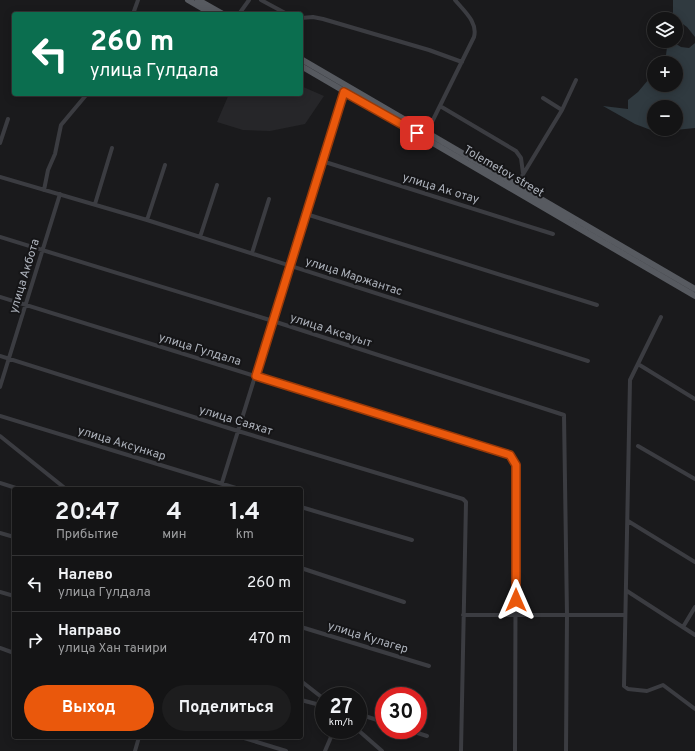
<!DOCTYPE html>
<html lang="ru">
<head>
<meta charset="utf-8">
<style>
  :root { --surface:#141415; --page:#1d1d1e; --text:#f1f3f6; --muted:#9d9ea0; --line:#333334; --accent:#ea580c }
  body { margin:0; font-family:Overpass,sans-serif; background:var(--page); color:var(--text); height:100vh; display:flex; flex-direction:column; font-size:15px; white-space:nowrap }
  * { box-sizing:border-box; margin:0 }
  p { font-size:13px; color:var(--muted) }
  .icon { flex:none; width:22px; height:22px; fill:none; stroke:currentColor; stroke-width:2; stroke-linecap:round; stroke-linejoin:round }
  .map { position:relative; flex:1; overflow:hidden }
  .drawer { position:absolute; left:12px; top:487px; width:291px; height:252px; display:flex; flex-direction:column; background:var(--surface); border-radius:4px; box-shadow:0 2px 10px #0003,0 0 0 1px var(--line) }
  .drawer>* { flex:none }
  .top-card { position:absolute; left:12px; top:12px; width:291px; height:84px; border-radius:4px; box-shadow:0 2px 10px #0003,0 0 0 1px var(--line); background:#0b6e4f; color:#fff; overflow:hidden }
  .buttons { position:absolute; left:647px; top:12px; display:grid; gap:8px }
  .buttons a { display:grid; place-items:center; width:36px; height:36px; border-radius:50%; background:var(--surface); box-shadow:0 2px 10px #0003,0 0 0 1px var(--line); font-size:20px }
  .speed { position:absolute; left:315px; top:687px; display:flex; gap:8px; font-size:20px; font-weight:700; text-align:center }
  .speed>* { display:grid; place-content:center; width:52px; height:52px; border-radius:50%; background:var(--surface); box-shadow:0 2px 10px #0003,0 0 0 1px var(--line); line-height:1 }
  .speed small { font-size:10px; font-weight:400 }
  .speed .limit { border:6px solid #d22; background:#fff; color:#111 }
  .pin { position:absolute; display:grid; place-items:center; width:34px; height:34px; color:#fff; margin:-17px; border-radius:8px; box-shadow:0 2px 6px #0006 }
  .me { position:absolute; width:44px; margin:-22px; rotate:0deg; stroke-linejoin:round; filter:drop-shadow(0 0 3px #0008) }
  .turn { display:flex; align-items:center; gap:14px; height:84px; padding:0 12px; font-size:18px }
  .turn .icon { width:52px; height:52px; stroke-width:2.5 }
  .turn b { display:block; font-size:28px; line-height:34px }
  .eta { display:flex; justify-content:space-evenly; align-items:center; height:68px; text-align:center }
  .eta b { font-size:24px; font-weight:700; line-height:28px }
  .primary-button { display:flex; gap:8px; margin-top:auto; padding:8px 12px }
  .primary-button a { flex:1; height:46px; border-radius:24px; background:var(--accent); color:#fff; font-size:16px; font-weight:700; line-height:46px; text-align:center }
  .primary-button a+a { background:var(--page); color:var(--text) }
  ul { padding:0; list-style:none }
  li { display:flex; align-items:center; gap:12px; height:56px; padding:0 12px; border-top:1px solid var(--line) }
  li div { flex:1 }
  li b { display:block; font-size:15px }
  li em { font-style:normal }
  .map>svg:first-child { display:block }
  .built { fill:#262629 }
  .water { fill:#303a40; fill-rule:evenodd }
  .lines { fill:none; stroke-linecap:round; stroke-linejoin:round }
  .minor { stroke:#3b3c41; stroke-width:4 }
  .primary { stroke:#575a60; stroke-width:6 }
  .route-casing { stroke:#983908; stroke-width:10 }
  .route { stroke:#ea580c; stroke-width:7 }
  .labels { text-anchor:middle; stroke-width:4; stroke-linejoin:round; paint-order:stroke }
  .street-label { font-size:12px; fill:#adb2bb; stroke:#151517 }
</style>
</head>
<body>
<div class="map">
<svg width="695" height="751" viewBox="0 0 695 751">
  <rect width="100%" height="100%" fill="#1a1a1c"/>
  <!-- built -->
  <path class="built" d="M301,86L324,96L305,124L270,131L243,130L217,122L229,94H301Z"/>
  <!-- water -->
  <path class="water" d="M673,0H695V128L656,132L635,124L603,106L628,109V100L638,92L654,73V85H676V63H665L667,47L673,42L681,47L689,48L695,43V37L687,27L673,17ZM654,107H676V129H654Z"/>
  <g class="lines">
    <!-- minor -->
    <path class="minor" d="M261,0L287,14
      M133,14L138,0
      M239,14L249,0
      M301,18L313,17L323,19L429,50L462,62
      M543,98L562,110
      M440,106L516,151L521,158L523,173
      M427,132L474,37C478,22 464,11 455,0
      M0,143L8,119
      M322,161L553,234
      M0,177L147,220L588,361
      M516,186L562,110L576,80
      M44,190L48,170L55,154L61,125L87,94
      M95,204L112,148
      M306,214L597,305
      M147,220L165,165
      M0,237L273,321L564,415L567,615L566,751
      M200,237L217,185
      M252,253L269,199
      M0,297L509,455L516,465L515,751
      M661,317L630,380L624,686L628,689L647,691L663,685L695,709
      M0,356L238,431L463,499L466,502L461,751
      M638,364L695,399
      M0,387L60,194
      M0,416L239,489
      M0,436L66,489
      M638,446L695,479
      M0,483L19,489
      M220,489L344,90
      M301,507L412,540
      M628,521L695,562
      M0,533L14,537
      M301,568L404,602
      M627,591L695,635
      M0,592L14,596
      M463,615H625
      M301,627L429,666
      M683,627L695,607
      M0,648L14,653
      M301,681L324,699
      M301,700L324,706
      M358,714L384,722
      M358,730L382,751
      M408,730L427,736
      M241,737L286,751
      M135,751L139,737
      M325,751L334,730"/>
    <!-- primary -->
    <path class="primary" d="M188,0L212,14
      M198,0L223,14
      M301,59L695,289
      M301,66L695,296"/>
  </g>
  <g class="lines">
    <!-- route casing -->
    <g class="route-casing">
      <path id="route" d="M417,133L344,92L256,376L510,455L516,465V600"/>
    </g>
    <!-- route -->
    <use href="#route" class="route"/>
  </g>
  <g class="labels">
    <!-- street labels -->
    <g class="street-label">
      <text transform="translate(504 171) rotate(30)" y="4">Tolemetov street</text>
      <text transform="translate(441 188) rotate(17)" y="4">улица Ак отау</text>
      <text transform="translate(24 276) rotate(-73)" y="4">улица Акбота</text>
      <text transform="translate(354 276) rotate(18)" y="4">улица Маржантас</text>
      <text transform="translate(331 330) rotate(18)" y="4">улица Аксауыт</text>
      <text transform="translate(200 349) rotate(17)" y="4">улица Гулдала</text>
      <text transform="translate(236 420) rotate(17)" y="4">улица Саяхат</text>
      <text transform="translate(122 443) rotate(17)" y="4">улица Аксункар</text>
      <text transform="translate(368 637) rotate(17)" y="4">улица Кулагер</text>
    </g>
  </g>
</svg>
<div class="buttons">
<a><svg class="icon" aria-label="layers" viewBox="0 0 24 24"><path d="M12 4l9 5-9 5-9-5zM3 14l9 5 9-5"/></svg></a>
<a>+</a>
<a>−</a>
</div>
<div class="speed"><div>27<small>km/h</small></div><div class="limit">30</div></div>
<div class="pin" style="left:417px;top:133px;background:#d93025"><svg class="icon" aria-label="arrive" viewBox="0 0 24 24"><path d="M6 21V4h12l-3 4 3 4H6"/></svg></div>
<svg class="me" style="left:516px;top:600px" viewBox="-20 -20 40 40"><path d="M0-17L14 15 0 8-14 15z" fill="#ea580c" stroke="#fff" stroke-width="4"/></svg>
<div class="top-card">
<div class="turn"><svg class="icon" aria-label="left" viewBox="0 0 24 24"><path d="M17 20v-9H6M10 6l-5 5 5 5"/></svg><div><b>260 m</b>улица Гулдала</div></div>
</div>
<section class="drawer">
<div class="eta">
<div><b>20:47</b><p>Прибытие</p></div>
<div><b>4</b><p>мин</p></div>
<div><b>1.4</b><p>km</p></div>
</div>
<ul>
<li><svg class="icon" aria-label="left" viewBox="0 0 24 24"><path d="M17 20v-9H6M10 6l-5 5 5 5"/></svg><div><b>Налево</b><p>улица Гулдала</p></div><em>260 m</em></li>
<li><svg class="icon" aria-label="right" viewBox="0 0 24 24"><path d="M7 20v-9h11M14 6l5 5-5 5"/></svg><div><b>Направо</b><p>улица Хан танири</p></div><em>470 m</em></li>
</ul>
<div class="primary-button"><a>Выход</a><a>Поделиться</a></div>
</section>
</div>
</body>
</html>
